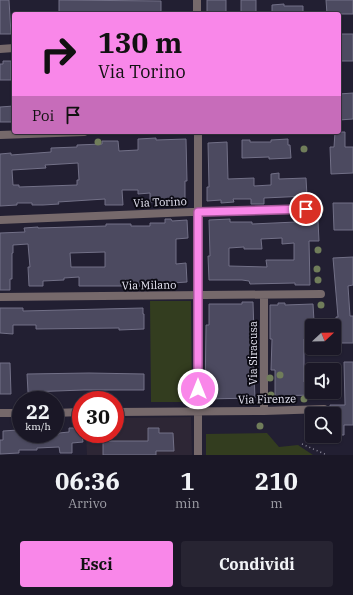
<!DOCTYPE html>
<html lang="it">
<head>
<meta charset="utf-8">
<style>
  :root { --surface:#1a1726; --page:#272432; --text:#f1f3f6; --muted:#9f9fa7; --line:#383643; --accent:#f987e9 }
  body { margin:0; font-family:"IBM Plex Serif",serif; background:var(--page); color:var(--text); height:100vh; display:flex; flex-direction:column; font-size:15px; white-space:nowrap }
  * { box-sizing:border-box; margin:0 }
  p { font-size:13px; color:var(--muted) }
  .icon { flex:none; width:22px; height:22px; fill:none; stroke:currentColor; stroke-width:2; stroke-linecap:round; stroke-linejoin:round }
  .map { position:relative; height:455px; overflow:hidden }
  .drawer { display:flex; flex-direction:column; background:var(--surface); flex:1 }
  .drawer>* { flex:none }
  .guide { position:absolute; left:12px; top:12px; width:329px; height:122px; border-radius:4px; box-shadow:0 1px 3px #0004,0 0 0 1px var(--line); background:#f987e9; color:#111; overflow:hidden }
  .needle { width:26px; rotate:68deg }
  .buttons { position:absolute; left:305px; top:319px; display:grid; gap:8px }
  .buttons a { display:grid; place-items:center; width:36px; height:36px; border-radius:4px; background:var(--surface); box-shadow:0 1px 3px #0004,0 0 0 1px var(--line); font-size:20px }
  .speed { position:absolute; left:12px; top:391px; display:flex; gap:8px; font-size:20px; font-weight:700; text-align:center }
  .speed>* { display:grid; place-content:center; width:52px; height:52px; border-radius:50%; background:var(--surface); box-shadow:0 1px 3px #0004,0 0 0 1px var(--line); line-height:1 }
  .speed small { font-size:10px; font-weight:400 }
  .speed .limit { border:6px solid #d22; background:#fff; color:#111 }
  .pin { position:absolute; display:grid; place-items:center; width:34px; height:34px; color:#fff; margin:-17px; border:2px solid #fff; border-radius:50%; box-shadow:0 1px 4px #0007 }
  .me { position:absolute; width:44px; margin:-22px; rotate:0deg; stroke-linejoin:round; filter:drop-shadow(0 0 3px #0008) }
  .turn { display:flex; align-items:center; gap:14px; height:84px; padding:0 20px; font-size:18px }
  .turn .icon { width:52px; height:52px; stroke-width:2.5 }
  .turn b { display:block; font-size:28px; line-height:34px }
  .then { display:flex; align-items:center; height:38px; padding:0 20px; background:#0003; gap:8px; font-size:15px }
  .eta { display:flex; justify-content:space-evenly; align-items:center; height:68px; text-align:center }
  .eta b { font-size:24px; font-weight:800; line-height:28px }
  .cta { display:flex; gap:8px; margin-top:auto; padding:8px 20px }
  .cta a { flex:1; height:46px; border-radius:4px; background:var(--accent); color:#111; font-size:16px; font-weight:800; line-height:46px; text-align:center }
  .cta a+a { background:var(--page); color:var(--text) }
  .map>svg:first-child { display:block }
  .education { fill:#2d2635 }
  .green { fill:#333d1f }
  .building { fill:#4c4a60; stroke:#727087; fill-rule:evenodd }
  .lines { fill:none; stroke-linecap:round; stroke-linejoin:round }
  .path { stroke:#8e8c9c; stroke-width:1.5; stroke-dasharray:1 3; stroke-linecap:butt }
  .minor { stroke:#76696b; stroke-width:8 }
  .tree { fill:#707d5a }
  .route-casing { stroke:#a25897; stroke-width:10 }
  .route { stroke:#f987e9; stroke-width:7 }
  .labels { text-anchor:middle; stroke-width:4; stroke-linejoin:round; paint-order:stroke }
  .street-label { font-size:11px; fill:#e9e8f6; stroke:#0b0a13 }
</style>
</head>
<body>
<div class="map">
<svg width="353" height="455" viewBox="0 0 353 455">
  <rect width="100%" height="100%" fill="#221f32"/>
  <!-- education -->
  <path class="education" d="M191,417L192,455H87L86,434H115V418Z"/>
  <!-- green -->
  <path class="green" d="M150,301H191L192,402H151Z
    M267,433L279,447L298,445L313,455H206V434Z"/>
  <!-- building -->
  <path class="building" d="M0,0H9L11,34H0Z
    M59,0L161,1V14H59Z
    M207,0H226V14H207Z
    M241,0H256V14H241Z
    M326,0H353V14H327Z
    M284,4V6H303V14H272V5Z
    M339,34H353V61H339Z
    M3,61H11V80H0V64H3Z
    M353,93V119L339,120V94Z
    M14,106V122H0V107Z
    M335,132H345V147H353V173L331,174L330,147H334Z
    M156,138V140L186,139L187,181H185V202L176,203V205H169V201L150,202V193L138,194V190H122L123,205H105V199L58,202L59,204L43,205H32V203H17V205L0,206V154L11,153V155L51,152V148L77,147V145L102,144V141H118L119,151L138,150V139ZM78,163L79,180H77V185L19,187V185H13L12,170L46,168L45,165Z
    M288,139V145H290L291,158L269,159V157L242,158V140H250V142H271V140Z
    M227,142L228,179L254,178V186L271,185V174L279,173V179L306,178L307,196L264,198V204H251V199H233L234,202L221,203V200L207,201V187H209L208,143Z
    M333,203H353V230H334Z
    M165,219H171L172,221L187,220L188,238L176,239V264L186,263L187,282L158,284V286H79V277L64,278V280L43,281V286H29L28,267H30L28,244L13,245V253H12V279H10V290H0V233L25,232L24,228L38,227V228L106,226V224H131V226H150V223H165ZM105,252V267H71L70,253Z
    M230,219V222H252V224L318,221L319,241H309L310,285H295V283L250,284L249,281L242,280H209L208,256H210L209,220ZM282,238V244L294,243V260H266L267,267L229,266V248L244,247V249H262L261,239Z
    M353,257V285L348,286L350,316H353V343H337L336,317H338L333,258Z
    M242,302H253L254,334H251V350H253L255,398L205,399L206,325H209V304H242Z
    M278,303H285V305L313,304L314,321L305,322V339H304V382H312V395L275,396V370H271L272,339H270V305H278Z
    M0,308H23V311L143,308V314H144V329L119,330V328L36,329V325H13V334L0,333Z
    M344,362H353V425H344V435H334V414H330V405H345Z
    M0,363H10L11,394H0Z
    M89,373L144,374V390H84L28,392L27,374Z
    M69,428H81V434H82L83,442L72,443V453H60L59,447L37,448V450H19V453L0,454V440H3V431L18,430L19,434H59V433L69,432Z
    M148,428H159V433H173L174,451H156V455H103V441H148Z"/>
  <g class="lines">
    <!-- path -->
    <path class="path" d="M302,444L327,455"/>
    <!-- minor -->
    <path class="minor" d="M197,14V0
      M0,49L14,48
      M198,132V455
      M0,135L84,132
      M0,220L191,212L320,209
      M264,295V411
      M0,297L321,294
      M115,412L264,411L324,409
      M0,413H21
      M55,413L81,412"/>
  </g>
  <!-- trees -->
  <g class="tree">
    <circle cx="98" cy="142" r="3.5"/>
    <circle cx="304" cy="149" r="3.5"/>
    <circle cx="318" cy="250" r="3.5"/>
    <circle cx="317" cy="269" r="3.5"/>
    <circle cx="318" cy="280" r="3.5"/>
    <circle cx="321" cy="305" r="3.5"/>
    <circle cx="280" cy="375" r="3.5"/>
    <circle cx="270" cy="378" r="3.5"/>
    <circle cx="271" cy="395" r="3.5"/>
    <circle cx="304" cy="399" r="3.5"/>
    <circle cx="260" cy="426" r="3.5"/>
  </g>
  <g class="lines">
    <!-- route casing -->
    <g class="route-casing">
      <path id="route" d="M198,389V212L306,209"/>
    </g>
    <!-- route -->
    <use href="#route" class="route"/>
  </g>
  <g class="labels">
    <!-- street labels -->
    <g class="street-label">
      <text transform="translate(160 202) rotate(-2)" y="4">Via Torino</text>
      <text transform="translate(149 285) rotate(-1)" y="4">Via Milano</text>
      <text transform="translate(253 353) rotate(-90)" y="4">Via Siracusa</text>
      <text transform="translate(267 399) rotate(-1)" y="4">Via Firenze</text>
    </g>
  </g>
</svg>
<div class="buttons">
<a><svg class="needle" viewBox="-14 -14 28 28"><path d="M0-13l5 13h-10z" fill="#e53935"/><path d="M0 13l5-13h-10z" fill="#9f9fa7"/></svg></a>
<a><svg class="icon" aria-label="sound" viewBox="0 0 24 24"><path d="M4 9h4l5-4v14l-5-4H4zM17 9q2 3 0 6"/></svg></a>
<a><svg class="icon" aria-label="search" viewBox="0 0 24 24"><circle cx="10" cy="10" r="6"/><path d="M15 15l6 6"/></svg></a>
</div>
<div class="speed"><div>22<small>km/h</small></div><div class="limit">30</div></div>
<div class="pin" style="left:306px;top:209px;background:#d93025"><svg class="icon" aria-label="arrive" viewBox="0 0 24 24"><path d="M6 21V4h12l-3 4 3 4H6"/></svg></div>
<svg class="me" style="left:198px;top:389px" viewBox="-20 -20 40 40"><circle r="17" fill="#f987e9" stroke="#fff" stroke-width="3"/><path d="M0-11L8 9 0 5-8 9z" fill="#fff"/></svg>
<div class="guide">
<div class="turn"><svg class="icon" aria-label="right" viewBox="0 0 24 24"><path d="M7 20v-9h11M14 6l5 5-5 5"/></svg><div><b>130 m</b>Via Torino</div></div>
<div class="then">Poi<svg class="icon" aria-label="arrive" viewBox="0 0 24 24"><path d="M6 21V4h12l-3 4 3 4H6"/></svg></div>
</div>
</div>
<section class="drawer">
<div class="eta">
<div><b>06:36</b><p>Arrivo</p></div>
<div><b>1</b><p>min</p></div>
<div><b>210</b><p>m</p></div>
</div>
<div class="cta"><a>Esci</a><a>Condividi</a></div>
</section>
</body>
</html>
